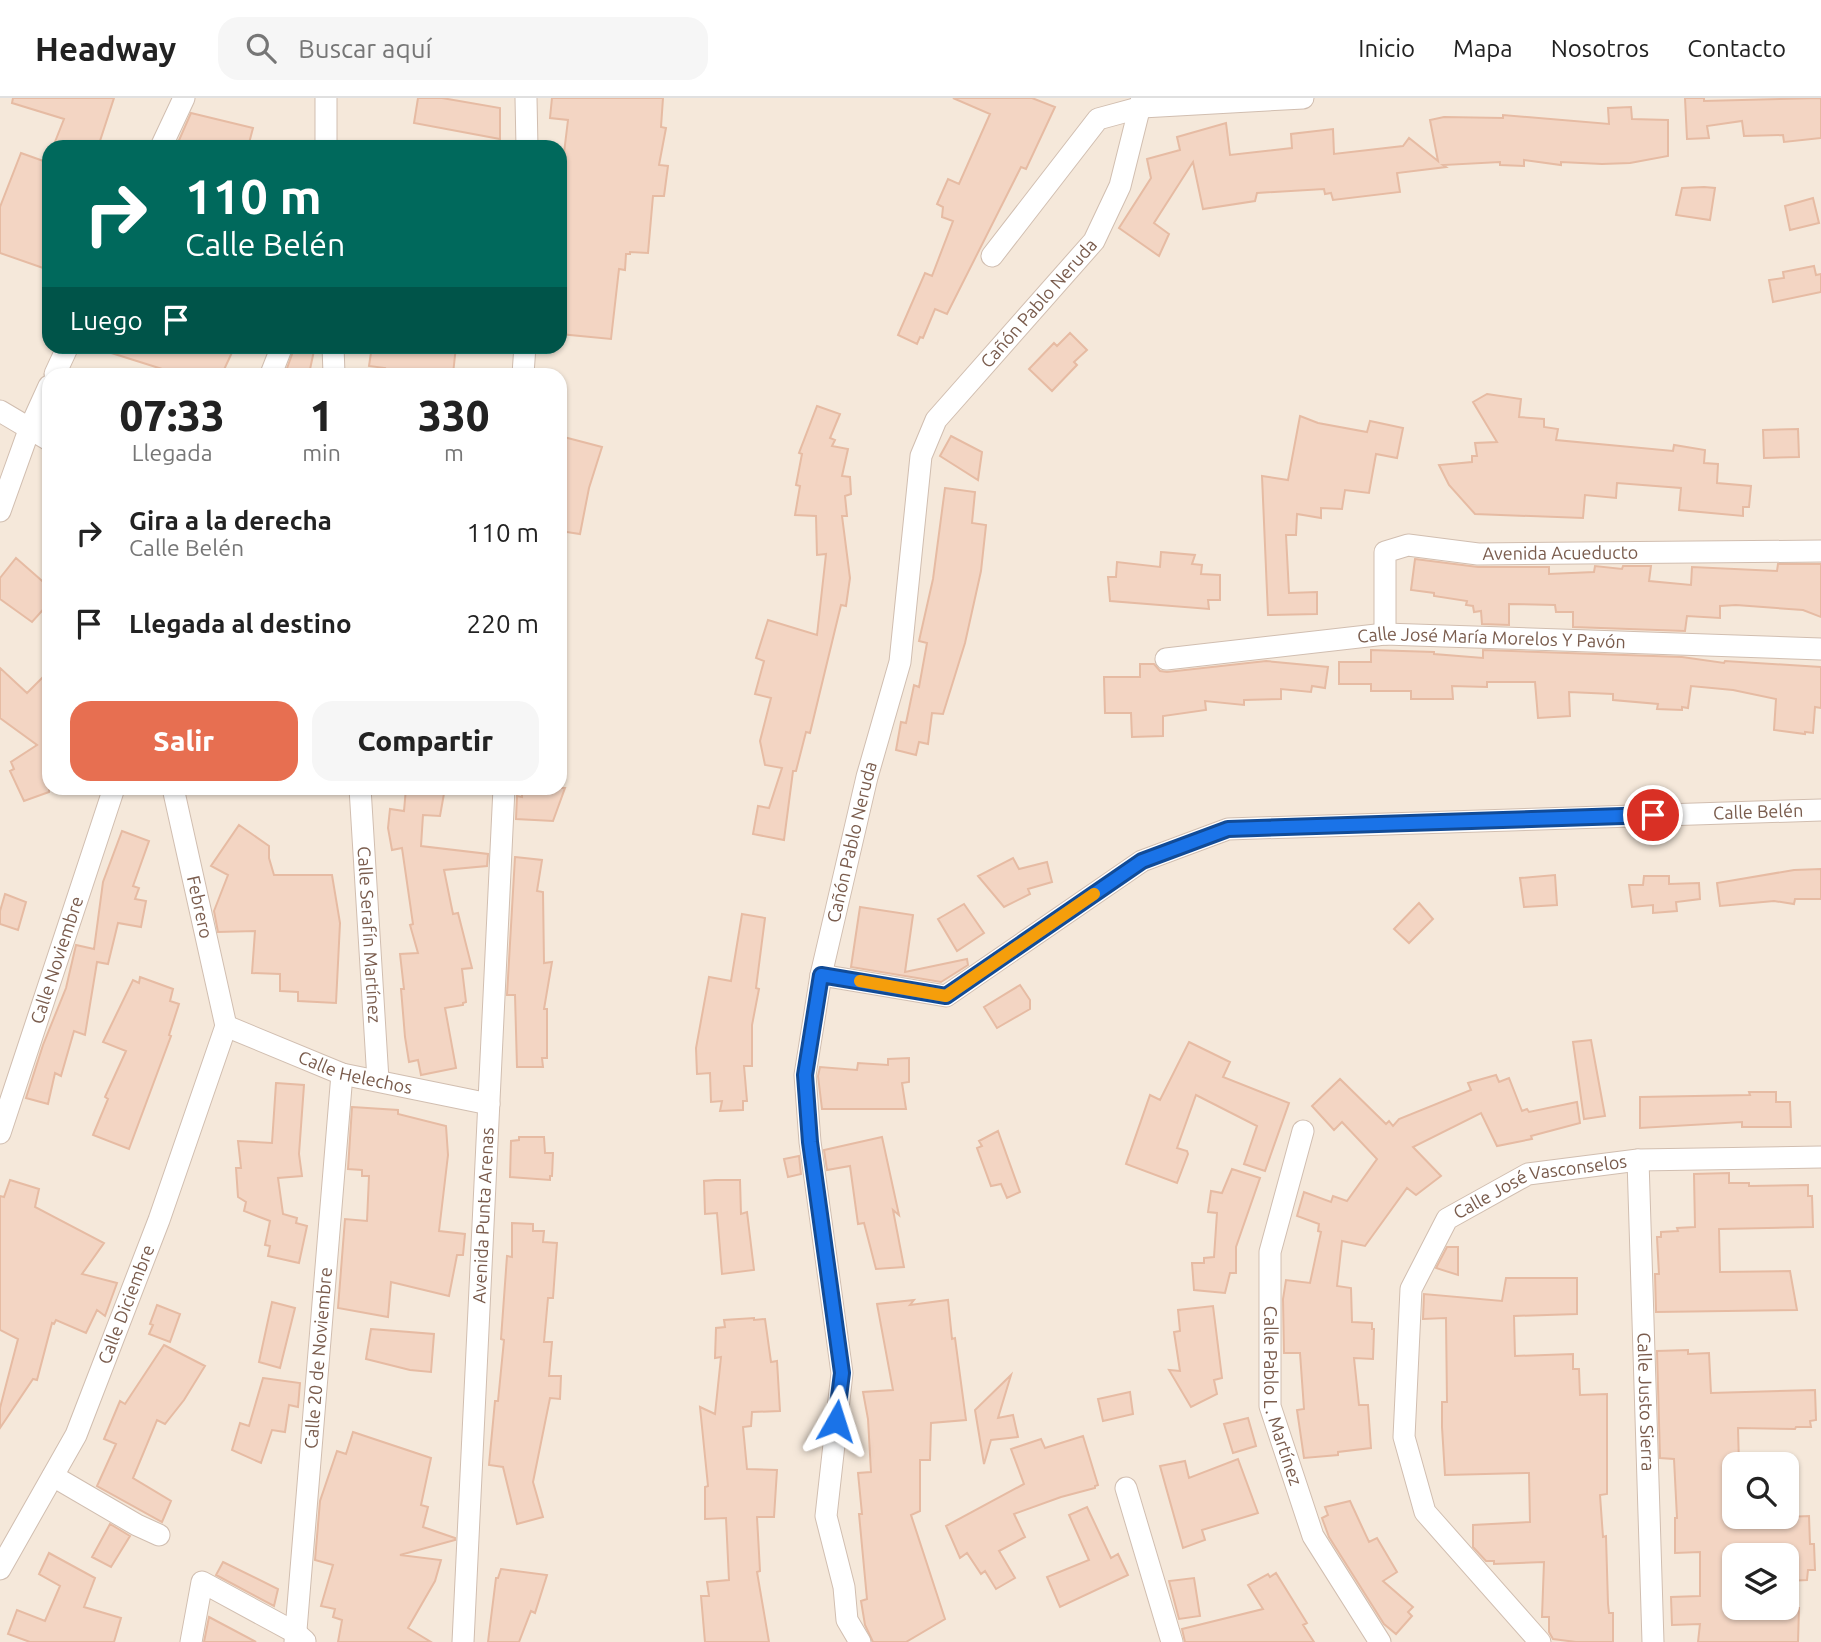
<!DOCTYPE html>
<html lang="es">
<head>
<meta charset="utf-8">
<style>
  :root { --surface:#fff; --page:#f6f6f6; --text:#222; --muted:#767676; --line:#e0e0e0; --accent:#e76f51 }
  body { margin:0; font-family:Ubuntu,sans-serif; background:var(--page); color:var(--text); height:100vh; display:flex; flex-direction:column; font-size:26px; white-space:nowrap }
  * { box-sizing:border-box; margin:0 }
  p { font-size:23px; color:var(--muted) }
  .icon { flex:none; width:38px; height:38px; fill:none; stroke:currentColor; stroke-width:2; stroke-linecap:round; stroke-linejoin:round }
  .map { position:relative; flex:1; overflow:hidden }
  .details { position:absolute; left:42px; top:270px; width:525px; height:427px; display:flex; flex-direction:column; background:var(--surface); border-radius:21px; box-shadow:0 2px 5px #0004 }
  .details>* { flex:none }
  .banner { position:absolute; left:42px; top:42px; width:525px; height:214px; border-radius:21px; box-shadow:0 2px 5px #0004; background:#00695c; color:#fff; overflow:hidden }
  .controls { position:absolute; left:1722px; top:1354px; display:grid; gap:14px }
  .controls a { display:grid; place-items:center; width:77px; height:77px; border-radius:14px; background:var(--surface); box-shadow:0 2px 5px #0004; font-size:35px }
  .pin { position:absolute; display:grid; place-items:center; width:60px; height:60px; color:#fff; margin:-30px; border:4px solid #fff; border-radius:50%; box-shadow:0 2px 7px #0007 }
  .me { position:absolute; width:77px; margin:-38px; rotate:6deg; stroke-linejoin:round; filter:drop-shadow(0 0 5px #0008) }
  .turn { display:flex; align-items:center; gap:24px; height:147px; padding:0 28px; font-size:32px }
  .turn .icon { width:91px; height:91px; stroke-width:2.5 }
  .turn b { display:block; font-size:49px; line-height:60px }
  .then { display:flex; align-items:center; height:66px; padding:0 28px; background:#0003; gap:14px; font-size:26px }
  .eta { display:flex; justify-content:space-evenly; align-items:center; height:119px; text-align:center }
  .eta b { font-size:42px; font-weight:800; line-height:49px }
  .cta { display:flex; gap:14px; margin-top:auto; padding:14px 28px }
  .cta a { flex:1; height:80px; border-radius:21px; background:var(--accent); color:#fff; font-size:28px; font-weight:800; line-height:80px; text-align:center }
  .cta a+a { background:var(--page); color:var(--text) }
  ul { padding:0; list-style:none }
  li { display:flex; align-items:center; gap:21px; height:91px; padding:0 28px }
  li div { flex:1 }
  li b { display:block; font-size:26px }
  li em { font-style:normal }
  header { display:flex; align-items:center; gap:42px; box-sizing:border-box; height:98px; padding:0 35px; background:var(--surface); border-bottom:2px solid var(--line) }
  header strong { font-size:33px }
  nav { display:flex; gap:38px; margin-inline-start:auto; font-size:24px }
  .search { width:490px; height:63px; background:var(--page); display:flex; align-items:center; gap:18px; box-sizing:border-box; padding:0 24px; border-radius:21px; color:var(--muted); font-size:26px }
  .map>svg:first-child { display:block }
  .residential { fill:#f5e8da; fill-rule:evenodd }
  .building { fill:#f3d5c3; stroke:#e6bba3; stroke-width:2 }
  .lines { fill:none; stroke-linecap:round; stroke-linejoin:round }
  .minor-casing { stroke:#d1beb0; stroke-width:23 }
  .minor { stroke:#fff; stroke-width:21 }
  .route-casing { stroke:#114b97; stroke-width:18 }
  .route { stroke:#1a73e8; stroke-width:12 }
  .slow { stroke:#f59e0b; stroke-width:12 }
  .labels { text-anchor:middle; stroke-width:5; stroke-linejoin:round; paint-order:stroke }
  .street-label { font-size:18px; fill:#7a5c4d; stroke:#fffaf3 }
</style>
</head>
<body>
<header>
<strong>Headway</strong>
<div class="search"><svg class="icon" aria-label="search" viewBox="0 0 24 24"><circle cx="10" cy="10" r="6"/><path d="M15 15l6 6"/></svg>Buscar aquí</div>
<nav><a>Inicio</a><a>Mapa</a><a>Nosotros</a><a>Contacto</a></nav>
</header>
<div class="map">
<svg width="1821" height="1544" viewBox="0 0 1821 1544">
  <rect width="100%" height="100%" fill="#fdf6ec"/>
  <!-- residential -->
  <path class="residential" d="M0,0H1821V1544H0ZM49,49H560V248H49ZM49,276H560V690H49ZM1734,1367H1787V1419H1734ZM1734,1458H1787V1510H1734Z"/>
  <!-- building -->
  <path class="building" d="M13,0H114L98,49H53L64,21L12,5Z
    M418,0H442L500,10V41L414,25Z
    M552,0H663L661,29L666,30L659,67L668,68L664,98H653L648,155L630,154V156H626L625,172L619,171L611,241L560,236V88L568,22L550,20Z
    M953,0H1032L1055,9L1026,71L1021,69L947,216L935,211L923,240L920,239L917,246L898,237L925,175L932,178L953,123L942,119L943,109L937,106L948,81L959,86L990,16Z
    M1685,0H1704V3L1821,0V40L1784,44L1783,37L1744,38L1742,23L1707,28L1709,40L1687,41Z
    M1631,9L1632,21L1668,22V58L1630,65L1602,66L1561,64V67L1524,62V68L1500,67V64L1443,67L1446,69L1397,75L1400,94L1333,102L1331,95L1325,96L1324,91L1257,95L1255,103L1203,111L1193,64L1154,125L1169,136L1159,158L1119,130L1151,80L1147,61L1180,52L1177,39L1226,25L1230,57L1292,50L1291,36L1333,31L1334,56L1403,48L1409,40L1438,63L1430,22L1444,19L1503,20V17L1609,26L1608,10Z
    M191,15L253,30L248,49H176Z
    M21,55L49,65V172L0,155V109Z
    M1704,89L1715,90L1710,122L1676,117L1682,90Z
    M1813,100L1819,125L1790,132L1785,108Z
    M1814,168L1816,177L1821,176V194L1773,204L1769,182L1784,180L1783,174Z
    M1070,235L1087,252L1074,264L1077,267L1052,293L1029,271L1054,245L1057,248Z
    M106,248H235L222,276H178L105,253Z
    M295,248H315L309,276H285Z
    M372,248H456L453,276H384L385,270L369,268Z
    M1487,296L1521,301L1519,319L1544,321V329L1558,331L1556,342L1673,353L1674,347L1705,352L1704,365L1718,366L1717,385L1751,388L1749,409H1743V418L1679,412L1681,390L1617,385L1616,400L1585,397L1583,420L1475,416L1449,387L1439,367L1472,364V358H1477L1475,345L1497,344L1473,304Z
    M817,308L840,316L830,340L835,342L832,348L848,351L842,378L850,379L851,396L845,398L847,418H842L850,480L846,508L841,507L810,635L806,634L796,673H793L784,742L753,736L758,708L769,710L782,670L765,667L760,643L771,600L755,596L764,563L756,560L768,522L817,537L826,456L817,457L816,418L795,417L800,388L796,387L802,356L799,355Z
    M1300,318L1318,325L1367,334L1370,323L1403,330L1397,360L1376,356L1369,395L1345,392L1342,411L1321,410V420L1297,416L1296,437H1286L1289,495L1317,494V516L1268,517L1262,378L1288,382Z
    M1798,331L1799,359L1764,360L1763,332Z
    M560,338L602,349L589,390L580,436L560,433Z
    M951,338L982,354L978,382L940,358Z
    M945,390L975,394L972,425L986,427L981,473L965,545L943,616L932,615L928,646L919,644L916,657L896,652L901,624L906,625L914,587L919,589L927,545L919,543L933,481Z
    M1161,454L1195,457L1192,466L1202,467L1201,476L1220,477V502H1208L1209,511L1110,503L1108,479H1116L1117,464L1160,469Z
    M16,460L49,489V505L32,524L0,501V480Z
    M1415,461L1478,469H1549V476L1594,474L1595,468L1622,471L1623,468H1651L1649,483L1691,487L1692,469L1777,473L1778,466H1821V519L1803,512L1736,507L1720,508V520L1687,518L1685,533L1573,529V514H1556L1555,507L1509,506V527L1482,526L1481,513L1474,514L1473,508L1466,507L1467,503L1434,498V495L1411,492Z
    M1371,552L1434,554V556L1483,560V552L1682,559L1724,565L1725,563L1821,569V610L1815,609L1813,635L1805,634V636L1774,632L1776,601L1733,592L1691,588L1688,610L1682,609V612L1657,611L1658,606L1613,602V596L1569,594L1570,618L1538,620L1535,584H1487V589L1452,588L1453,601H1411V593H1371V586H1339V564H1371Z
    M1266,563L1328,569L1325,590L1312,588L1311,594L1281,591V601L1244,602V607L1205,603L1206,612L1163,618V638L1132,639L1131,615H1105L1104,579H1140V566H1154L1160,573L1167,574Z
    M0,570L27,595L49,573V694L24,703L10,673L14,671L11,664L37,647L0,620Z
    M406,690H445L440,718L423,717L421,748L488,756L487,768L444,772L453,816L458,815L472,870L462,871L466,904L463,905V907L445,910L456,970L421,977L418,962L409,964L405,939L401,891H404L400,856L418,855L410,827L413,826L402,750L392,752L388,730L390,711L404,713Z
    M522,690H565L553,723L516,721L517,698L522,699Z
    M239,727L269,748V760L274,777H332L340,825L336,905L298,903V894L280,893V876L252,875L255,833L218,834L214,813L228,777L211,768Z
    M122,733L149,743L133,788L139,790L135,801L146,803L141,829L118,825L108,866L97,864L85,937L74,933L61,978L55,975L48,1006L26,1000L43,947L66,890L76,847L94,851L103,784Z
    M515,759L542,762L537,793L543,794L544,865L552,864L544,911H547V960H542L543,969H517L515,897H507Z
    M1013,760L1019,771L1047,764L1052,784L1028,791L1030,796L1004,809L978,778Z
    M1821,771V801H1795L1794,806L1774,803L1720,808L1717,785L1794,772Z
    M1555,777L1557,807L1524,809L1520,780Z
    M1644,778H1669V786L1699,785L1700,801L1676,804L1677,813L1653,815V807L1632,809L1629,787H1643Z
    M5,796L26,804L18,832L0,826V813Z
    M1419,805L1433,821L1409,845L1394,831Z
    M964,806L984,835L957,853L938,821Z
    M860,809L913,817L905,874L967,861L968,867L941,884L851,869Z
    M742,816L765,820L756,890L759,891L752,927V968H744L747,1003H743V1012L720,1013L722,1003L711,1004L710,975L697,976L696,950L709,879L731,883Z
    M140,879L173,891L170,903L179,906L169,937L171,938L129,1051L93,1037L108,1001L105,999L126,953L103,944L133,882L139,885Z
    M1020,887L1030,902V911L997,930L984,909Z
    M1591,942L1605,1018L1584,1021L1573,944Z
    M1189,944L1230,964L1223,979L1289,1005L1265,1073L1244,1066L1257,1028L1196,997L1177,1050L1187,1053L1188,1056L1177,1085L1126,1066L1150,997L1160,1002Z
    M909,960V984L902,985L906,1011H822L818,978L820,969L857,972L858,965L888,967V961Z
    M1496,977L1499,984L1509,980L1522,1013L1527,1011L1529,1014L1577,1004L1580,1025L1531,1038L1532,1041L1497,1048L1481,1015L1413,1049L1441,1078L1416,1097L1407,1090L1365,1148L1342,1143L1337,1188L1351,1190L1352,1224L1372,1225V1231H1374L1373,1261L1354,1260L1359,1307H1368L1371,1350L1338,1354V1357L1304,1360L1297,1312L1304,1311L1300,1255H1284L1283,1201L1286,1182L1310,1185L1321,1134L1318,1133L1319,1126L1297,1118L1304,1094L1331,1104L1333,1098L1347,1103L1377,1061L1342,1024L1334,1032L1312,1008L1340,981L1386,1026L1389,1023L1393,1028L1399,1021L1471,992L1468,985Z
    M276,985L304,987L299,1056L302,1078L278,1080L283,1116L297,1120L296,1125L307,1128L299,1165L268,1158L270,1148L265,1147L270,1123L244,1113L246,1104L238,1099L236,1070H241L238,1043L272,1045Z
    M1749,994H1776V1004H1790L1791,1029H1742V1024L1640,1030V999L1750,997Z
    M352,1009L398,1012V1016L446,1028L448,1057L439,1133L465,1136L463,1157H457L449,1198L391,1184L388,1219L338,1210L345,1121L367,1123L369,1078H362V1072L348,1071Z
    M998,1033L1020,1094L1007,1100L1001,1086L991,1088L977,1050L982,1048L979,1043Z
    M519,1039H544L545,1055H553L552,1078H550V1082L510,1079L511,1043L519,1042Z
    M882,1039L899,1117L893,1112L904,1169L876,1171L864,1125L858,1126L850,1068L827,1072L824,1052Z
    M799,1058L801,1076L788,1079L784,1061Z
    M1232,1071L1260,1080L1236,1149V1175H1230L1225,1195L1194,1192L1192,1165H1204V1160L1214,1159L1217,1115L1208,1114L1211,1093L1222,1095Z
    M1729,1075V1085H1749V1088L1808,1087V1098H1812L1813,1129L1719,1131L1720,1174L1790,1173L1797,1212L1656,1214L1655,1176H1659L1657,1139H1661V1134L1678,1133L1677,1130L1695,1129L1694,1076Z
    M10,1082L39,1091L35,1109L104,1145L82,1176L117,1185L105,1218L97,1212L86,1235L56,1222L54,1226L52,1225L37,1282L33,1281L0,1330V1310L18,1241L0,1232V1098L4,1099Z
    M715,1082H740L741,1116L747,1114L754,1172L722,1176L717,1115L705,1116L704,1083Z
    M512,1125L533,1126V1133H544L543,1144L557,1145L553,1200H548L544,1244H552L549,1278H561L560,1301L550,1300L533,1384L543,1419L517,1426L503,1369L489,1367L495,1303H498L504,1242L501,1241L507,1158L512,1159Z
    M1447,1149H1458V1177L1436,1170Z
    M1506,1180H1577V1216L1514,1218L1515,1258L1573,1256V1271H1579L1580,1297L1607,1296V1396L1600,1397L1603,1439L1606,1438L1608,1506L1609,1515H1613V1544H1576L1553,1541L1549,1534V1519H1542L1544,1464L1494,1466V1463H1486L1473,1449V1427L1530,1424L1529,1375L1445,1377L1442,1329V1304H1447L1446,1220L1423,1221L1424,1196L1502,1203Z
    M914,1202L910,1207L948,1202L952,1241L955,1240L966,1322L931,1325L930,1362H920V1413L911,1417L945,1521L906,1544H873L865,1527L861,1503L867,1501L859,1416H862L858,1375L871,1374L868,1321L863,1294L893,1292L877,1206Z
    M272,1204L295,1210L280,1270L259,1264Z
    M157,1207L180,1216L170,1244L149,1236L153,1227L150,1226Z
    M1213,1208L1222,1280L1214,1282L1217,1296L1191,1309L1169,1272L1180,1273L1174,1234L1180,1233L1178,1212Z
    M754,1220V1222L765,1221L771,1264L777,1263L780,1313L752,1314L751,1328L743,1329L747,1371L777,1372L774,1419H757L760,1473L757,1474L769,1544H705L701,1498H709L707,1484L729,1482L726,1420L705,1421V1389L708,1388L700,1309L715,1316L721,1259L715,1260L716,1230L725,1229L724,1222Z
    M371,1231L434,1236L431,1274L410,1272L366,1261Z
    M164,1247L205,1268L184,1302L165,1326L157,1322L133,1380L171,1403L162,1424L97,1388L116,1346L104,1341L120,1303L125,1306Z
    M1688,1252V1256L1709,1255L1711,1295L1815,1292L1816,1322L1810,1323L1811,1329H1796L1795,1331L1738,1330L1739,1367H1734V1425L1787,1428L1786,1419L1809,1418L1810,1446H1814L1815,1472H1808L1807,1482L1787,1483V1458H1734V1510H1799L1798,1544H1698L1700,1526L1672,1527L1671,1499L1700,1498V1454L1675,1455V1420H1677L1674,1361L1660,1360L1657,1253Z
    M1011,1277L998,1320L1013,1317L1018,1339L991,1342L984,1366L975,1312Z
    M263,1280L300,1285L298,1309L289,1307L285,1334L272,1332L261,1365L232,1352L240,1325L249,1328Z
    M1130,1294L1133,1316L1103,1323L1098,1301Z
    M1248,1320L1256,1348L1233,1355L1224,1326Z
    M353,1334L431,1360L421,1407L428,1409L423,1429L455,1440V1442L400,1457L441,1462L435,1483L408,1530L431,1544H338L342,1522L333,1519L335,1511L321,1508L333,1467L315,1462L320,1403L337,1353L346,1356Z
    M1083,1338L1098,1387L1095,1388V1390L1061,1399L1014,1416L1025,1439L999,1453L1015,1480L996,1491L985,1473L981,1476L967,1455L960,1460L946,1428L1024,1386L1011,1351L1041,1341L1045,1350Z
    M1238,1361L1258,1415L1202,1432L1205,1442L1183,1450L1160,1368L1185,1363L1189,1380Z
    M1350,1403L1369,1444L1377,1440L1397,1474L1383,1483L1413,1509L1408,1514L1412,1518L1396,1536L1384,1526L1329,1439L1322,1420L1328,1417L1325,1409Z
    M1087,1409L1111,1460L1118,1456L1128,1477L1060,1509L1047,1479L1089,1462L1069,1417Z
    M110,1426L130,1438L111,1469L92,1459Z
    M49,1455L95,1480L84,1509L121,1520L114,1544H30L8,1536L17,1512L45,1523L60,1488L39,1476Z
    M223,1464L278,1491L274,1508L216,1477Z
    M501,1471L547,1477L535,1515L531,1513L519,1544H488L496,1480H498Z
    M1276,1475L1307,1525L1303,1527L1314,1544H1185L1182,1531L1263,1511L1248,1487L1268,1476L1270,1479Z
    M1194,1480L1200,1518L1179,1521L1169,1483Z
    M209,1519L256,1544H204Z"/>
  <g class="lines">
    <!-- minor casing -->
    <g class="minor-casing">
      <g id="minor">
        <path d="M526,0L527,49"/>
        <path d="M161,49L184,0"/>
        <path d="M326,49V0"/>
        <path d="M992,158L1098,21L1142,9L1303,0"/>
        <path d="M333,248L334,276"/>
        <path d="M55,276L68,248"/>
        <path d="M271,276L282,248"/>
        <path d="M523,276L525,248"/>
        <path d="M0,313L49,342"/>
        <path d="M0,413L29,332L49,288"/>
        <path id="s1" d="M1385,536V454L1408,447L1478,456L1821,453"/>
        <path id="s2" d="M1166,561L1385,536L1821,551"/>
        <path id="s3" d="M173,690L226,928"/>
        <path id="s4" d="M360,690L378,982"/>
        <path id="s5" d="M821,877L946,898L1142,763L1228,731L1821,712"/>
        <path id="s6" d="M226,928L342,976L489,1006"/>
        <path id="s7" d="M1303,1033L1270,1154V1308L1313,1438L1380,1544"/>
        <path id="s8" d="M0,1035L114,690"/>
        <path id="s9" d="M1638,1062L1653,1544"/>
        <path d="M53,1378L137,1427L159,1437"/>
        <path d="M1126,1390L1172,1544"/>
        <path id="s10" d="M0,1471L76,1337L159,1122L226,928"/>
        <path d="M191,1544L202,1484L296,1535L305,1543"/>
        <path id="s11" d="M295,1544L342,976"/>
        <path id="s12" d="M463,1544L504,690"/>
        <path id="s13" d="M860,1544L847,1522L844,1489L826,1418L842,1275L810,1044L805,977L821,877L867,679L900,564L921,358L936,322L1094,143L1120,88L1142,0"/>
        <path id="s14" d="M1540,1544L1425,1414L1404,1339L1411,1191L1447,1121L1528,1076L1638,1062L1821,1059"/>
      </g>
    </g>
    <!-- minor -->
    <use href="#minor" class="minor"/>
  </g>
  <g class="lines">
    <!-- route casing -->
    <g class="route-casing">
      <path id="route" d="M836,1323L842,1275L810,1044L805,977L821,877L946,898L1142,763L1228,731L1653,717"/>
    </g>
    <!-- route -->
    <use href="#route" class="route"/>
    <!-- slow -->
    <path class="slow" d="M860,883L946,898L1094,796"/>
  </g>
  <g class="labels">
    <!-- street labels -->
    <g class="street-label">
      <text dy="6" stroke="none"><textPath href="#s13" startOffset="1402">Cañón Pablo Neruda</textPath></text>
      <text dy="6" stroke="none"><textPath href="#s1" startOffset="259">Avenida Acueducto</textPath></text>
      <text dy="6" stroke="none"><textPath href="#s2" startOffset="327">Calle José María Morelos Y Pavón</textPath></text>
      <text dy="6" stroke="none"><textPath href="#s5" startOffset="987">Calle Belén</textPath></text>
      <text dy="6" stroke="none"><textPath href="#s13" startOffset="814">Cañón Pablo Neruda</textPath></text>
      <text dy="6" stroke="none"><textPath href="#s3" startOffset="122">Febrero</textPath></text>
      <text dy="6" stroke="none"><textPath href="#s4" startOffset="147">Calle Serafín Martínez</textPath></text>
      <text dy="6" stroke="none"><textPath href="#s8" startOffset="182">Calle Noviembre</textPath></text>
      <text dy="6" stroke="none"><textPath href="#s6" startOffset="138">Calle Helechos</textPath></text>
      <text dy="6" stroke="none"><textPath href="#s14" startOffset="579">Calle José Vasconselos</textPath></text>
      <text dy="6" stroke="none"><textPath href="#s12" startOffset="427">Avenida Punta Arenas</textPath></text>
      <text dy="6" stroke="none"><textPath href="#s10" startOffset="294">Calle Diciembre</textPath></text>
      <text dy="6" stroke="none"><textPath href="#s11" startOffset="285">Calle 20 de Noviembre</textPath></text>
      <text dy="6" stroke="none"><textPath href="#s7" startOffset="271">Calle Pablo L. Martínez</textPath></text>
      <text dy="6" stroke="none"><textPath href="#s9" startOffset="242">Calle Justo Sierra</textPath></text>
    </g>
  </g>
</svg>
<div class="controls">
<a><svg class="icon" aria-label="search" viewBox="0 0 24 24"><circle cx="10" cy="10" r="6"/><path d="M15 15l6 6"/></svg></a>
<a><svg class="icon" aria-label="layers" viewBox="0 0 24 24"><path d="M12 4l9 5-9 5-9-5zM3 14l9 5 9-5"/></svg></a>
</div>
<div class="pin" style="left:1653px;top:717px;background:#d93025"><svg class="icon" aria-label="arrive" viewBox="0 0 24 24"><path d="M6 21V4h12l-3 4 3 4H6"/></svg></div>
<svg class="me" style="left:836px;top:1323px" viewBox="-20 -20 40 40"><path d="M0-17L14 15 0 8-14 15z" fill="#1a73e8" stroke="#fff" stroke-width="4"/></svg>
<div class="banner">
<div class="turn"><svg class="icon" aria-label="right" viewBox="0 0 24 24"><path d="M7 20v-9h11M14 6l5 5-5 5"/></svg><div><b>110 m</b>Calle Belén</div></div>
<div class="then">Luego<svg class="icon" aria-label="arrive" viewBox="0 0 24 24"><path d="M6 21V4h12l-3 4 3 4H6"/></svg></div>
</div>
<section class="details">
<div class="eta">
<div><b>07:33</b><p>Llegada</p></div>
<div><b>1</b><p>min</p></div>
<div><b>330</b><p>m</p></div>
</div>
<ul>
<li><svg class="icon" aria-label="right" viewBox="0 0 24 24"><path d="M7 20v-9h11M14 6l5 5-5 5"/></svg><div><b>Gira a la derecha</b><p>Calle Belén</p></div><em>110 m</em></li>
<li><svg class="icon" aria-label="arrive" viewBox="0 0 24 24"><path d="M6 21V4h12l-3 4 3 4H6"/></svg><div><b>Llegada al destino</b></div><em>220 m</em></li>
</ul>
<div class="cta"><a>Salir</a><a>Compartir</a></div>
</section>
</div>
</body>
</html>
